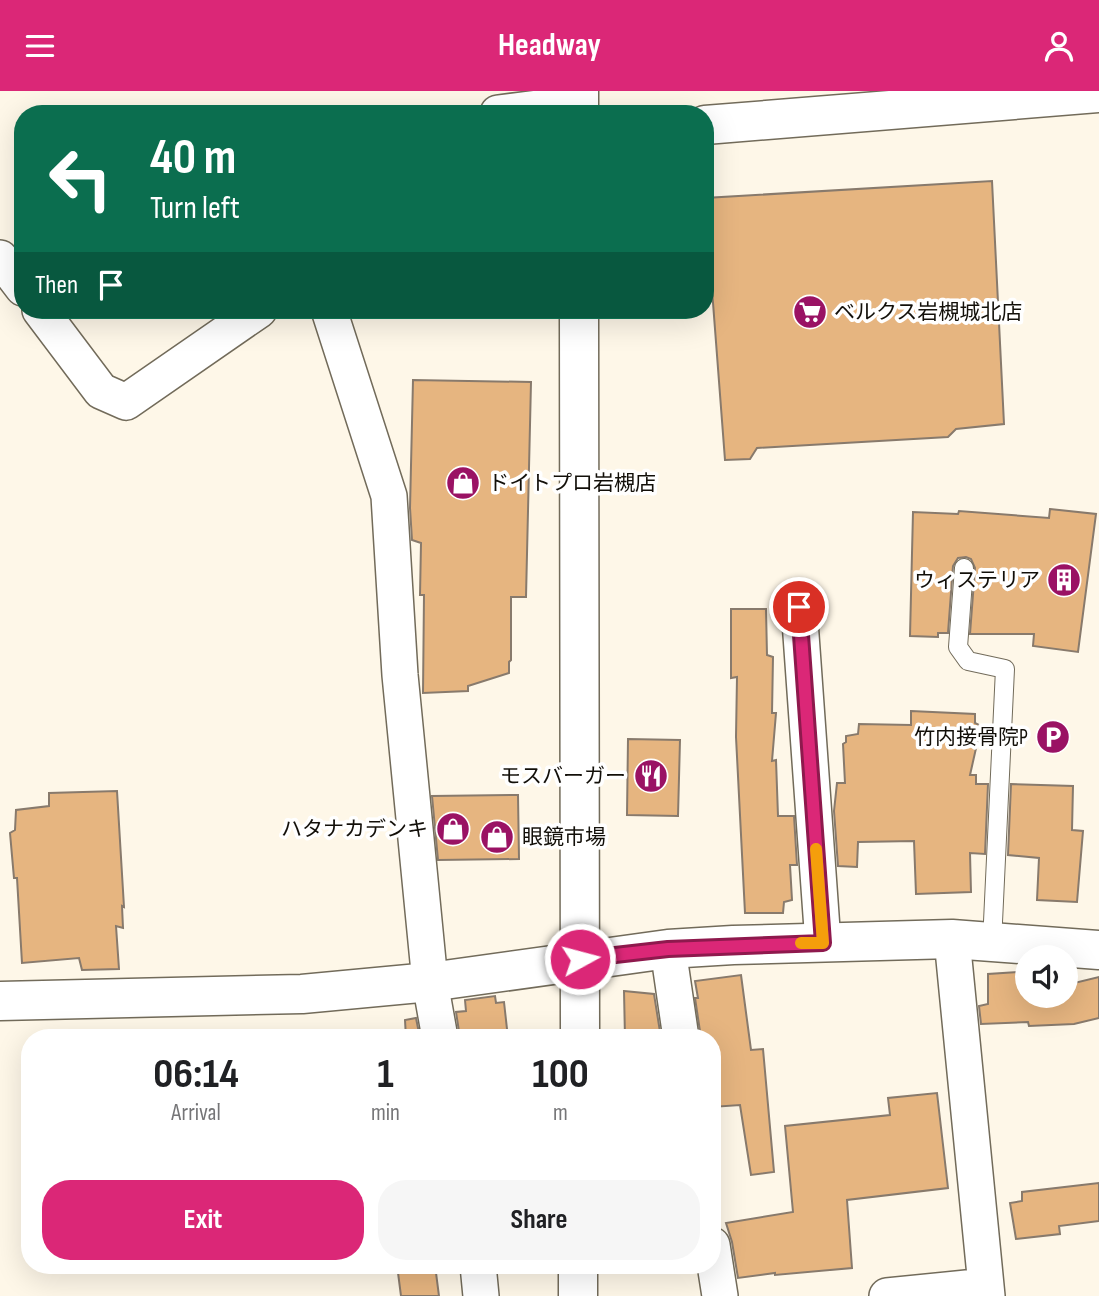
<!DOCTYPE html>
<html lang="en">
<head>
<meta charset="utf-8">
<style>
  :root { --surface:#fff; --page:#f6f6f6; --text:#202124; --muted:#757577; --accent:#db2777 }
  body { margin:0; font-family:"Sofia Sans Condensed","Noto Sans JP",sans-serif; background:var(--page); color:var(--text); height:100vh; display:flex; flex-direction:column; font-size:26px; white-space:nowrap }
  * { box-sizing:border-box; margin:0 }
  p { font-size:23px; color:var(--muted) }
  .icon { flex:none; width:38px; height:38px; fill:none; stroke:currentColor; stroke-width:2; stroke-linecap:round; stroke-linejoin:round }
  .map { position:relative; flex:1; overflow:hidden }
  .side { position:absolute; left:21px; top:938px; width:700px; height:245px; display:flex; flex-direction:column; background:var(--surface); border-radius:28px; box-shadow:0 7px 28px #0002 }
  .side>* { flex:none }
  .top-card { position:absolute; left:14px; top:14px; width:700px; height:214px; border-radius:28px; box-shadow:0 7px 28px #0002; background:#0b6e4f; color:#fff; overflow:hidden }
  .controls { position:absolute; left:1015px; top:854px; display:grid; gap:14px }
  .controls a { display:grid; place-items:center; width:63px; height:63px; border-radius:50%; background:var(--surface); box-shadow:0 7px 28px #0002; font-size:35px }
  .pin { position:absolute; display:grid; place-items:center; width:60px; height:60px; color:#fff; margin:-30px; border:4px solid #fff; border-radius:50%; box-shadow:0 2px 7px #0007 }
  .me { position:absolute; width:77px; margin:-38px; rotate:83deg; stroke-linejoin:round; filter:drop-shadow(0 0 5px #0008) }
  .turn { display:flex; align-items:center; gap:24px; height:147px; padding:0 21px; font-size:32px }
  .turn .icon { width:91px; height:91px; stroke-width:2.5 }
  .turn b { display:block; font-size:49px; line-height:60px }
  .then { display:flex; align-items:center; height:66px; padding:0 21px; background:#0003; gap:14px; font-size:26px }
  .eta { display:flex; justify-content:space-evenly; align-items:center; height:119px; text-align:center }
  .eta b { font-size:42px; font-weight:700; line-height:49px }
  .action { display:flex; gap:14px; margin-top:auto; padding:14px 21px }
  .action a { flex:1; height:80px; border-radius:28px; background:var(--accent); color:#fff; font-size:28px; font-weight:700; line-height:80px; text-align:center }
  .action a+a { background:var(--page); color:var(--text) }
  header { display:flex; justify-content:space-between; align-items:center; height:91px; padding:0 21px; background:var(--accent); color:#fff; font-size:32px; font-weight:700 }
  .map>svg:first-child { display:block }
  .building { fill:#e6b580; stroke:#887a6c; stroke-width:2 }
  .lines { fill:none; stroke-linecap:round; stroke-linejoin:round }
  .service-casing { stroke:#726b5a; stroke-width:20 }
  .minor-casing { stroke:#726b5a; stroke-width:38 }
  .tertiary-casing { stroke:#726b5a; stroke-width:41 }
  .service { stroke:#fff; stroke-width:18 }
  .minor { stroke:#fff; stroke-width:35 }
  .tertiary { stroke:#fff; stroke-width:38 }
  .route-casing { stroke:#8e194d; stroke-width:18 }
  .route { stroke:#db2777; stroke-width:12 }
  .slow { stroke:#f59e0b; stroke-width:12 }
  .labels { text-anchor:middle; stroke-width:7; stroke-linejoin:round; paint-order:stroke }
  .poi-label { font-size:21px; fill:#120f09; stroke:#fff; text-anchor:end }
</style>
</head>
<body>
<header><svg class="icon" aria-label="menu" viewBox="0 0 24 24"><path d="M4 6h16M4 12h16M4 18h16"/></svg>Headway<svg class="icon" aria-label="person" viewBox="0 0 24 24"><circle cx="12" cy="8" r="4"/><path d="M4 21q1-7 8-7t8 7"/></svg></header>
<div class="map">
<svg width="1099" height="1205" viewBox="0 0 1099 1205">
  <rect width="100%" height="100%" fill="#fef7e8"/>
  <!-- building -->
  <path class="building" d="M992,90L1004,333L956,338L948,346L757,357L750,368L725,369L705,107Z
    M413,289L531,291L526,506H511V569L509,571V582L468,595V600L423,602L424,504H420L421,452L412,449L410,417Z
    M1050,418L1096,423L1078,561L1033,555L1034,543H970L975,477L971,468L966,466L958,467L953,475L948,542H938V546L910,545L913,421L958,423L959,420L1049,427Z
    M731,518H766L767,564L773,566L772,622H776L772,670L776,669L778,725H794L797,774H790L792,809L784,811L783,822H745L736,646L737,586L731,587Z
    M911,620L975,623V632L981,635L970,684H976V693H988L985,763L970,762L971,801L916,803L914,750L858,751L857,776L838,775L834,720L837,692H845L843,653L846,651V645L858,643L859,633L911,634Z
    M628,648L680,649L678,725L627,724Z
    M1011,693L1073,695L1072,739L1083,740L1077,811L1037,809L1039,767L1008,764Z
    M117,700L124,816L122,815L123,837L116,835L119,878L82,879L79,867L22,872L17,787H14L10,742L15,739L16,719L49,715V702Z
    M518,704L519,768L438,769L432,705Z
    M1018,881V883L1027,882V905H1066V894L1099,886V927L1074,933L1029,935L1028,931L981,933L979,915L988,913V883Z
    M741,884L751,959L763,958L774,1081L751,1084L740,1014L712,1016V947H701L695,907H698L695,890Z
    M624,900L654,903L661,947H625Z
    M495,905L496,912L504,911L508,947H460L456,921L466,920L465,909Z
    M416,927L420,947H406L405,929Z
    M937,1002L948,1097L847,1109L852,1177L775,1184V1182L738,1187L732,1151L726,1132L793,1121L785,1035L890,1024L888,1007Z
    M1099,1092V1130L1059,1135L1060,1143L1016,1148L1010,1112L1022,1110V1101Z
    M397,1174H435L439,1205H401Z"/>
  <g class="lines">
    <!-- service casing -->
    <g class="service-casing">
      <path id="service" d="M964,477L958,556L968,570L1005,578L992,852"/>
    </g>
    <!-- minor casing -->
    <g class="minor-casing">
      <path id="minor" d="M498,22L579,12
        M0,167L23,197
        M40,219L101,300L126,311L259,219
        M329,219L389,405L400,584L430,891L440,947
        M799,516L823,852
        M952,848L987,1205
        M668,858L681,947
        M712,1154L720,1205
        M478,1174L481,1205
        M887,1205L986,1195"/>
    </g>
    <!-- tertiary casing -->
    <g class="tertiary-casing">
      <path id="tertiary" d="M579,23V0
        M705,34L1099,2
        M579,219L580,947
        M0,910L302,903L430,891L668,858L733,854L952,848L1099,859
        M578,1205V1174"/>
    </g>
    <!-- service -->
    <use href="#service" class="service"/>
    <!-- minor -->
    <use href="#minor" class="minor"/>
    <!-- tertiary -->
    <use href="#tertiary" class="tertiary"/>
  </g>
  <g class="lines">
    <!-- route casing -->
    <g class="route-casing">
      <path id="route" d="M580,868L668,858L823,852L799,516"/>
    </g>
    <!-- route -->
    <use href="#route" class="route"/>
    <!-- slow -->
    <path class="slow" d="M801,852H823L816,758"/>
  </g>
  <!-- icons -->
  <defs>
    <g id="supermarket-disc" transform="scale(1.75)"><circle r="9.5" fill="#9a1264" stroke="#fff"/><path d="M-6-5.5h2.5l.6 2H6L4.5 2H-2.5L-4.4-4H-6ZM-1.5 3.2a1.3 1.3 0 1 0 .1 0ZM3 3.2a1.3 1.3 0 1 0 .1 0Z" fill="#fff"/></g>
    <g id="shop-disc" transform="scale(1.75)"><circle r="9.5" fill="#9a1264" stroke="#fff"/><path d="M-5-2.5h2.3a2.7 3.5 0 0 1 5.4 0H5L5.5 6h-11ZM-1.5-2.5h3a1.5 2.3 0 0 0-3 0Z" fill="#fff"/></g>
    <g id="building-disc" transform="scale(1.75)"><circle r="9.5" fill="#9a1264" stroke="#fff"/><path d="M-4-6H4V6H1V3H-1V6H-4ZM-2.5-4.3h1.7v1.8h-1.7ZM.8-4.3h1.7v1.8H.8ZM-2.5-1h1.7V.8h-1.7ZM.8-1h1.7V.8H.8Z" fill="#fff"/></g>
    <g id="parking-disc" transform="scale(1.75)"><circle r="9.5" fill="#9a1264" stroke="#fff"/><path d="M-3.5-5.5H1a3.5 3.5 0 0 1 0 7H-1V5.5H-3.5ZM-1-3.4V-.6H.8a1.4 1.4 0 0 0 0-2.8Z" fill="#fff"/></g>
    <g id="restaurant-disc" transform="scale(1.75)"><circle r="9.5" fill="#9a1264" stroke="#fff"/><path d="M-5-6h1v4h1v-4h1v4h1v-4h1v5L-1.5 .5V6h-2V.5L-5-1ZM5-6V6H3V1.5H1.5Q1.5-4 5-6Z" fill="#fff"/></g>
  </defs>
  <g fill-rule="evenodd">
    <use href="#supermarket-disc" x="810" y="221"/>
    <use href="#shop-disc" x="463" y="392"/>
    <use href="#building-disc" x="1064" y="489"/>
    <use href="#parking-disc" x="1053" y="646"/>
    <use href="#restaurant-disc" x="651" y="685"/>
    <use href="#shop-disc" x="453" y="738"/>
    <use href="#shop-disc" x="497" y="746"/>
  </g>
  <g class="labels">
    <!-- poi labels -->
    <g class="poi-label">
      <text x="834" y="228" text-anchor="start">ベルクス岩槻城北店</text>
      <text x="488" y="399" text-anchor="start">ドイトプロ岩槻店</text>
      <text x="1040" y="496">ウィステリア</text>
      <text x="1028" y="653">竹内接骨院P</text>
      <text x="626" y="692">モスバーガー</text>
      <text x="428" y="745">ハタナカデンキ</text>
      <text x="522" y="753" text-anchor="start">眼鏡市場</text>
    </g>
  </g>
</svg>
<div class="controls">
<a><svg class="icon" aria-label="sound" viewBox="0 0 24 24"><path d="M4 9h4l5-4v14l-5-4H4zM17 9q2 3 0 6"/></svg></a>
</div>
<div class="pin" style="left:799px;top:516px;background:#d93025"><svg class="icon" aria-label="arrive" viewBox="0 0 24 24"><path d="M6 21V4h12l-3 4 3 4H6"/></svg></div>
<svg class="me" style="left:580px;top:868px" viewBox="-20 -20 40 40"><circle r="17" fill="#db2777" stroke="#fff" stroke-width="3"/><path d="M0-11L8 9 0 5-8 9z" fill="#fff"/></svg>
<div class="top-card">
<div class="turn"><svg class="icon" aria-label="left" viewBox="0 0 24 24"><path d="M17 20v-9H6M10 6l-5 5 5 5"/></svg><div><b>40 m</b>Turn left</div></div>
<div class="then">Then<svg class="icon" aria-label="arrive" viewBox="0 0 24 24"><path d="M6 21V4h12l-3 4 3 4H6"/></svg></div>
</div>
<section class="side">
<div class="eta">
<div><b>06:14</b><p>Arrival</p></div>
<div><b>1</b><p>min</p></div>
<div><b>100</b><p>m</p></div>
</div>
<div class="action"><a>Exit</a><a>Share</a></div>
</section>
</div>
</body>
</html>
